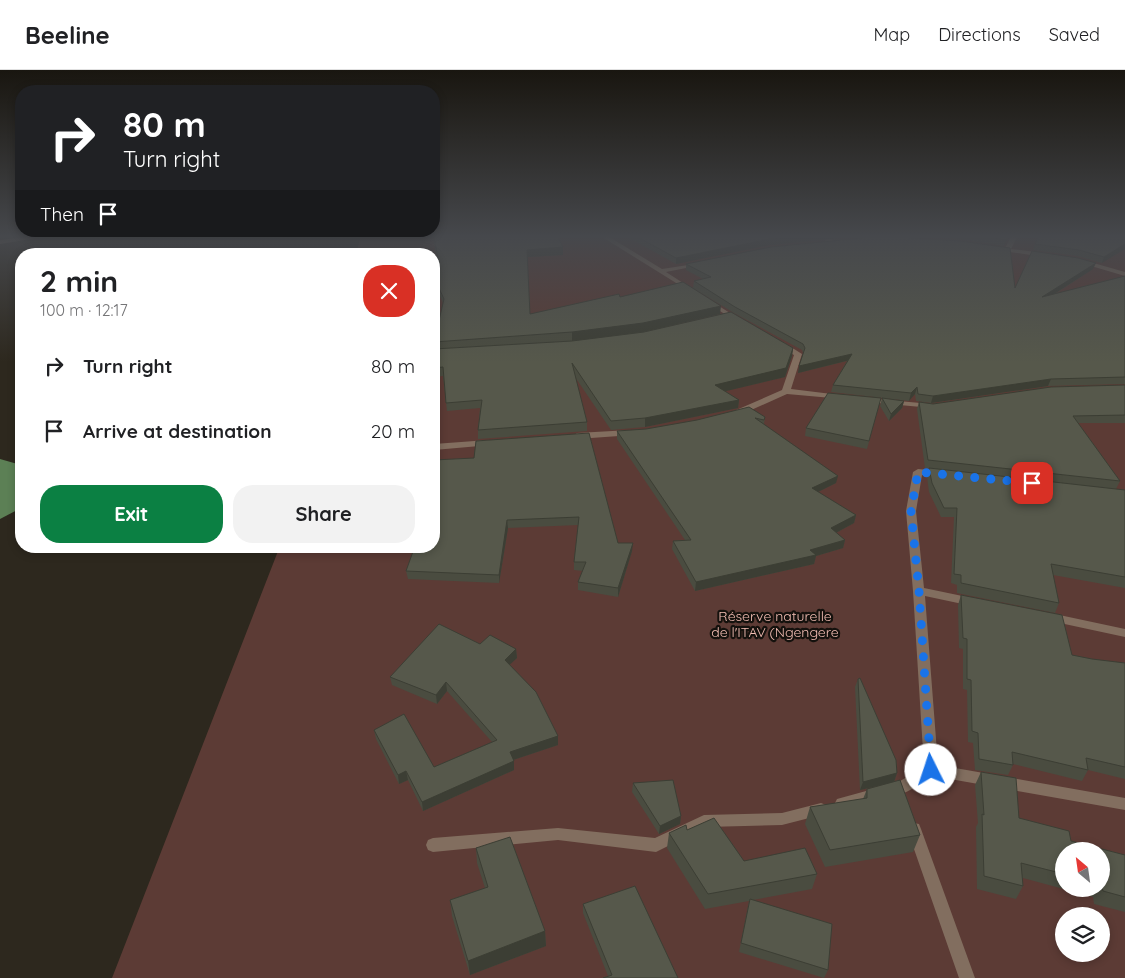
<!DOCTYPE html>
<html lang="en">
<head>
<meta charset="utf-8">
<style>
  :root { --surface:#fff; --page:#f2f2f2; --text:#202124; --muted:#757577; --line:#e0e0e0; --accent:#0b8043 }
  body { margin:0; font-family:Quicksand,sans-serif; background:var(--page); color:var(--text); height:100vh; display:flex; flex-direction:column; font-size:19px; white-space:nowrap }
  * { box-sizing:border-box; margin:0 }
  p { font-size:16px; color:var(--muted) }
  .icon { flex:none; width:28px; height:28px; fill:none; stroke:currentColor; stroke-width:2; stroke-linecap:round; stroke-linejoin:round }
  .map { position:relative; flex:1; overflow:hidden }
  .side { position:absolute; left:15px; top:178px; width:425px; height:305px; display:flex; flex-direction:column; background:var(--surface); border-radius:20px; box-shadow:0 2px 8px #0003 }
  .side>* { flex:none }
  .banner { position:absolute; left:15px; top:15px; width:425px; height:152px; border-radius:20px; box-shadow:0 2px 8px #0003; background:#202124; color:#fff; overflow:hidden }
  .needle { width:32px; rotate:331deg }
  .buttons { position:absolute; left:1055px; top:772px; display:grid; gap:10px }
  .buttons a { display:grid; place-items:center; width:55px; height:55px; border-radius:50%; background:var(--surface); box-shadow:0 2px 8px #0003; font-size:25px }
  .pin { position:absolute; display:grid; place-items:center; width:42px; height:42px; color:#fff; margin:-21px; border-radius:10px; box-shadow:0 2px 8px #0006 }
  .me { position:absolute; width:55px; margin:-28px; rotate:356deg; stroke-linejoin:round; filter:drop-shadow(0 0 4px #0008) }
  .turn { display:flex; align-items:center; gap:18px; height:105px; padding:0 25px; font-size:22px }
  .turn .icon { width:65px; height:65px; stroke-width:2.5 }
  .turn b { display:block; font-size:35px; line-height:42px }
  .then { display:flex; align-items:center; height:48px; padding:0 25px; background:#0003; gap:10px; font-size:19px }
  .round { display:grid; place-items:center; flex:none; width:52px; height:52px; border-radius:20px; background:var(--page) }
  .summary { display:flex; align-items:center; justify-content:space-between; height:85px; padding:0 25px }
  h1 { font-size:30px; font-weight:700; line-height:38px }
  .cta { display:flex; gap:10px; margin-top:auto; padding:10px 25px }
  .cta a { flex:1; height:58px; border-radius:20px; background:var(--accent); color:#fff; font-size:20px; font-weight:700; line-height:58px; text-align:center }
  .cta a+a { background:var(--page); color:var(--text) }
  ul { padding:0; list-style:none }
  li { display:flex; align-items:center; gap:15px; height:65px; padding:0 25px }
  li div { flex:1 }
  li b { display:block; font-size:19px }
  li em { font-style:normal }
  header { display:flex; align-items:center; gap:30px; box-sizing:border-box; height:70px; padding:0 25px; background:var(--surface); border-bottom:1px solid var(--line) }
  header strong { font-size:24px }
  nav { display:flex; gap:28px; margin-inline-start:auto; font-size:18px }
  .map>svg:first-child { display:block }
  .green { fill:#5c3b35; fill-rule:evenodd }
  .water { fill:#5c8055 }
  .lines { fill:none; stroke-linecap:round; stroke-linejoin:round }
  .minor { fill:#826e5f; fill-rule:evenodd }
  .wall { fill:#4a4c40; fill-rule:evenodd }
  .shaded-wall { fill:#3c3e34 }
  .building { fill:#56584b; stroke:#3c3e34 }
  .route { stroke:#1a73e8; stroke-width:9; stroke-dasharray:0 16.2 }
  .labels { text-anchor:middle; stroke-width:4.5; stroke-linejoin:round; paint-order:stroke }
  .park-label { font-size:14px; fill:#f4beb4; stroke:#14110d }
</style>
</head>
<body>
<header>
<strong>Beeline</strong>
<nav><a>Map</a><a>Directions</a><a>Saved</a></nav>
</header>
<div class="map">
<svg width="1125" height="908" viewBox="0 0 1125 908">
  <rect width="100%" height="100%" fill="#2d281e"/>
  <!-- green -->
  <path class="green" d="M361,165H1125V908H112L280,476H434V184H356ZM1064,781H1101V819H1064ZM1064,846H1101V884H1064Z"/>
  <!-- water -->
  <path class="water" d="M0,389L21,395V438L0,449Z"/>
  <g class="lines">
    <!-- minor -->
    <path class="minor" d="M38,165H55L0,174V170Z
      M599,165H606L662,199L701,193V195L666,202L694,220L689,221Z
      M816,165H824L835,172L830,173Z
      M1012,165H1018L1011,179L1044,183L1047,185L1044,187L997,180V178H1005Z
      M1083,190L1125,202V206L1081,193V191Z
      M709,230L711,231L741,250L736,251L707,233V231Z
      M777,272H783L802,284L791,319L840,325L844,327L843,329L787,324L740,345H734V341L782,320L794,285L777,276Z
      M864,328L932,334L936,336L932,338L867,332L863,330Z
      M630,360L633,361L634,363L633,365L577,369L573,366L577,363Z
      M488,370L491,371L492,373L491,375L434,380V374Z
      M918,399L940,401L945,404L940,407L922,405L916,441L924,518L972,528L976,529L978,532L976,535L972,536L925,526L938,695L1125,728V740L933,706C921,713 900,730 886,725L884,721L886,717L895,714L924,697L913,521L906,441L913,402Z
      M1050,543L1125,559V567L1046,550L1044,547L1046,544Z
      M877,718L882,720L884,724L882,728L842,739L837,737L835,733L837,729Z
      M821,733L826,735L828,739L826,743L821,745L782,755L706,757L656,782L558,770L433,782L428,780L426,775L428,770L433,768L558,758L655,768L704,745L782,743Z
      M914,753L919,754L921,759L975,908H959L907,759L909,754Z"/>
  </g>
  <!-- wall -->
  <path class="wall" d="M432,165H557L563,185L527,187L530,244L620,227L720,244L644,262L793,278L792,286L785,307L725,321L739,330L738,338L645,357L611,360L575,307L587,352V361L478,369V360L480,338L447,341L443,306L434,307V270L443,233L434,213V199H439L434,174V167H437H433Z
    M624,165H870L770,175L676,194Z
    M898,165H1008L1004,176L959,169Z
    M1125,165L1102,193L1077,186L1033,180L1035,174Z
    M686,194L1015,218L1093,199L1055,224L1125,206V314L1048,316L931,333L916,331L915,324L909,331L831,322L833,315L847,291L798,303L803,283L802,280L734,243L693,218L694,211L703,209L686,200Z
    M1125,315V353H1078L1120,411L1116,419L1125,420V518L1053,505L1059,533L1055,543L957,523V515L951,513L954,447H941L929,422L927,407L929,398H925L917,339L919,332L933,334Z
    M881,328L867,379L805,366L806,358Z
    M882,328L904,331L902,338L889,351L880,336Z
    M765,347L764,354L836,413L818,422L856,445L854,453L836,463L845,470L843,478L816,486L814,494L695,521L672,479L673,471L685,470L617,369V361L646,359Z
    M476,371L618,473L632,481L618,527L578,520V512L583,501L574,500V492L578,455L508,458L499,513L408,509L406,501L474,388Z
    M961,525L1072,585L1092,589L1125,593V709L1088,700L1082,711L1013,694V695L1008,705L975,700L973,673L968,672L967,620L963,619V579L959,578L958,535Z
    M480,574L516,579L517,588L509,595L558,675L513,690L514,700L423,741L408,710L399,714L376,669L374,660L434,697L492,672L447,621L437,634L392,615L390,607Z
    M858,609L897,703L894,712L860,720L855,617Z
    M981,702L1019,748L1071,771L1125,785V842L1094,834L1093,827L1023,808V816L1016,829L977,819L976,757L978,753L975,715ZM1064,781H1101V819H1064Z
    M633,713L681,746L680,754L659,764L632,722Z
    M867,719L920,765L913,782L825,797L805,754L810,737L863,729Z
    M687,760L744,791L817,804L812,819L753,830L828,900L824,908L739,882L749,831L705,839L667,778L669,763Z
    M476,778L545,861L546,876L470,905L452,846L450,830L485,818L477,793Z
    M583,834L678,908L608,906L583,843Z"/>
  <!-- shaded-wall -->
  <path class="shaded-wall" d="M813,165H870L770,175L676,194V188L770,169Z
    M1125,174V179L1102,193L1104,187Z
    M563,177V185L527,187V180Z
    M1096,193L1093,199L1040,233L1042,227Z
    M721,236L720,244L643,262L572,271V262Z
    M793,278L792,286L785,307L714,324L715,315Z
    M852,284L850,290L798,303L799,296Z
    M1051,309L1048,316L931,333L933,326Z
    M917,317L915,324L909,331L911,323Z
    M739,330L738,338L645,357V348Z
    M904,331L902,338L889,351L891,344Z
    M838,406L836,413L810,426L812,418Z
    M856,445L854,453L830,466L831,458Z
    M507,450L508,458L499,513V505Z
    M845,470L843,478L816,486L814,494L695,521L696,512Z
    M633,473L632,481L618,527V518Z
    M516,579L517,588L505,599V590Z
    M446,612L447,621L437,634L436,625Z
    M558,666V675L510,691V682Z
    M514,691V700L423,741L422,732Z
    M406,701L408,710L399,714L398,705Z
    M897,703L894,712L860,720L863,712Z
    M681,746L680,754L659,764L660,756Z
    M545,861L546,876L470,905L468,891Z"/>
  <!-- building -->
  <path class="building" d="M453,165H557L563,177L527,180L530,244L619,224L620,227L683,212L721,236L643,253L572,262L434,272L444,229L434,207V199H440L434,167Z
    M634,165H813L770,169L676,188Z
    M973,165H1008L1006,170Z
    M1039,165H1125V174L1104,187L1079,180L1035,174Z
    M882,166L960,171L1010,178L1015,218L1032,181L1078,188L1096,193L1042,227L1125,206V307L1051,309L933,326L918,324L917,317L911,323L833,315L852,284L799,296L805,278L803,274L735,237L694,211L711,207L686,194L771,177Z
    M731,242L793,278L786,298L715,315L739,330L645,348L611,351L572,293L587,352L478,360L482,330L446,333L443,297L434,298V279L572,271L644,262Z
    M1125,315V345L1073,346L1120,411L928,390L919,332L933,334L1051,317Z
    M828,323L881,328L869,371L806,358Z
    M882,328L904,331L891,344Z
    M749,337L765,347L764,350L755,348L838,406L812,418L856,445L831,458L845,470L810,480L816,485L696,512L673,471L691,470L617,361L646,359L697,350Z
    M589,363L618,473H633L618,518L578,512L586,492H574L579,447L507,450L499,505L406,501L415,476H434V390L474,388L476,371Z
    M929,398L1125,420V507L1051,494L1059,533L961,513V505L954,504L957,438H944L932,413Z
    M961,525L1062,545L1072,585L1092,589L1125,593V697L1086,688L1088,700L1012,682L1013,695L979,689L978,663L972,661L971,610L967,609V569L963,568Z
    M439,554L480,574L490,565L516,579L505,590L536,622L558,666L510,682L514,691L422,732L406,701L398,705L374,660L404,644L434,697L497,670L446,612L436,625L390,607Z
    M860,608L896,690L897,703L863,712L858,609Z
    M981,702L1016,708L1019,748L1069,761L1071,771L1125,785V827L1103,821L1101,814V781H1064V804L1021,793L1023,816L984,806L982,744L984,745Z
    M673,710L681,746L660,756L633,713Z
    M900,710L920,765L830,780L810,737L867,728V719Z
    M714,748L744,791L805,778L817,804L708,824L669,763L686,755L687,760Z
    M510,767L545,861L468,891L450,830L488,817L476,778Z
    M635,816L678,908H603L612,905L583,834Z
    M750,829L832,854L828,900L741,873Z"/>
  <!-- sky -->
  <linearGradient id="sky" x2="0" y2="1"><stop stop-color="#191610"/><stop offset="0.57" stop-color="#46484c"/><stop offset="1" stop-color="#46484c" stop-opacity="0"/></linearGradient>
  <rect width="1125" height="292" fill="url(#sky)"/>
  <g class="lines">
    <!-- route -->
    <path class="route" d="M931,700L919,521L911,441L918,402L1032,413"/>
  </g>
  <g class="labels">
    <!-- park labels -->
    <g class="park-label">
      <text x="775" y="551">Réserve naturelle<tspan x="775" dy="16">de l'ITAV (Ngengere</tspan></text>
    </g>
  </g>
</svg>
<div class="buttons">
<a><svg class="needle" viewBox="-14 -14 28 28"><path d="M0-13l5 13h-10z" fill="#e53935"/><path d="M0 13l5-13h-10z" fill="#757577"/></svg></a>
<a><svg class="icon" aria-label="layers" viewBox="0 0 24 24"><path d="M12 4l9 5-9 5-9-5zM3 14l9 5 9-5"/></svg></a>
</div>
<div class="pin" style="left:1032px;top:413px;background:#d93025"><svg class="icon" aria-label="arrive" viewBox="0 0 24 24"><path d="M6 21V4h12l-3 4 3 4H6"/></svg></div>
<svg class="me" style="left:931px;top:700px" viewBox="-20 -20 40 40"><circle r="19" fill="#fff"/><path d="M0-13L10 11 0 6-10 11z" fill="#1a73e8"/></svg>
<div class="banner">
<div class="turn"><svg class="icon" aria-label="right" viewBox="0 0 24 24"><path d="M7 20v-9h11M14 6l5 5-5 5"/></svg><div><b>80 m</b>Turn right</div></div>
<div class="then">Then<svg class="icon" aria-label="arrive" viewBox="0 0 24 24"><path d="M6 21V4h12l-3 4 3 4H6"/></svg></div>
</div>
<section class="side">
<div class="summary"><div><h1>2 min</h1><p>100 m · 12:17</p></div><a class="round" style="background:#d93025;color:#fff"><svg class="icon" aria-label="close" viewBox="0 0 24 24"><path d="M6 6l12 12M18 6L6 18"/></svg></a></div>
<ul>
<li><svg class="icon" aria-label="right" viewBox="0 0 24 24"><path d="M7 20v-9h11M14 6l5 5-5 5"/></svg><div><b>Turn right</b></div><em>80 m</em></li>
<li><svg class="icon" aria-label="arrive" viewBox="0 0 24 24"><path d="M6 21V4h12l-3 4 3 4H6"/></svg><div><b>Arrive at destination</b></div><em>20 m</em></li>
</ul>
<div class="cta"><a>Exit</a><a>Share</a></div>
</section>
</div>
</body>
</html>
